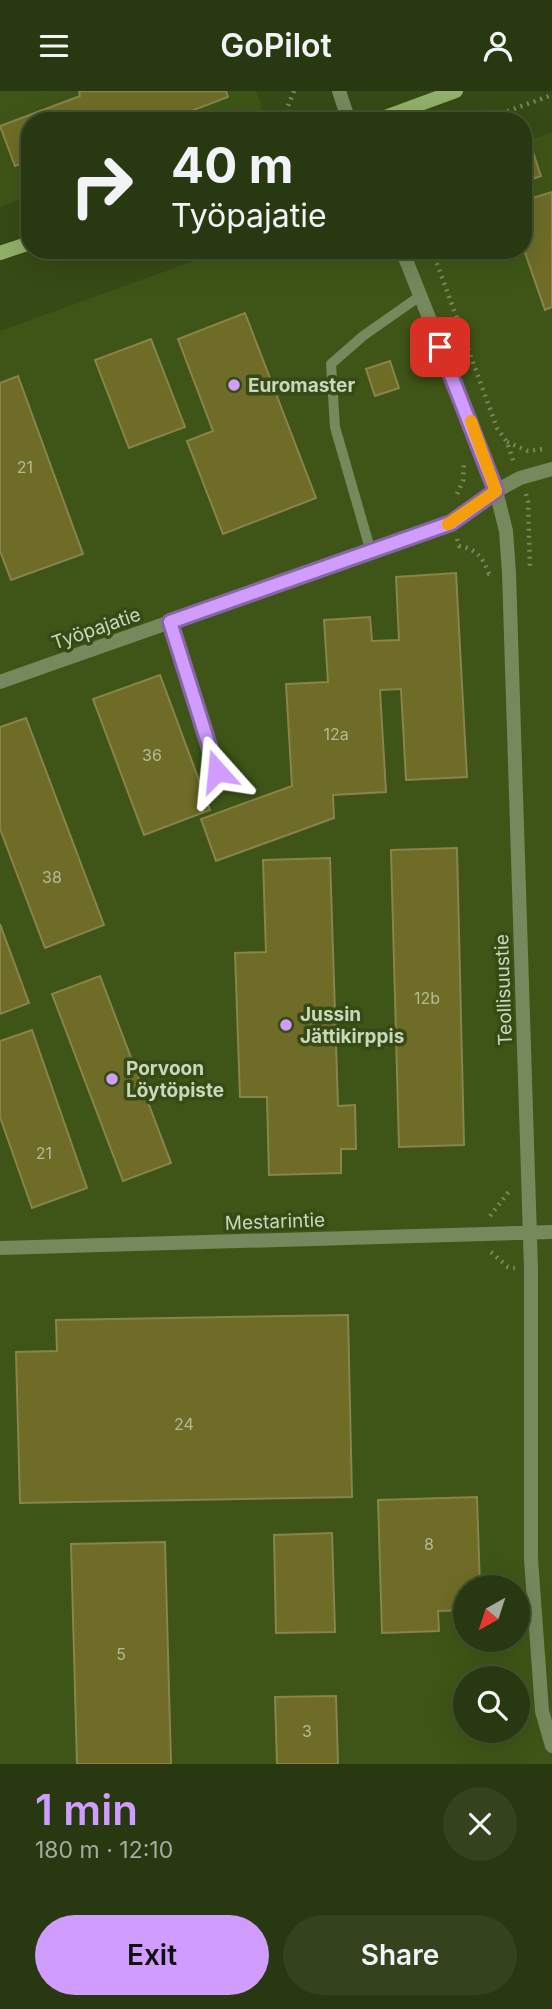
<!DOCTYPE html>
<html lang="en">
<head>
<meta charset="utf-8">
<style>
  :root { --surface:#283810; --page:#34431e; --text:#f1f3f6; --muted:#a5ac9f; --line:#445230; --accent:#d09dfe }
  body { margin:0; font-family:Inter,sans-serif; background:var(--page); color:var(--text); height:100vh; display:flex; flex-direction:column; font-size:26px; white-space:nowrap }
  * { box-sizing:border-box; margin:0 }
  p { font-size:23px; color:var(--muted) }
  .icon { flex:none; width:38px; height:38px; fill:none; stroke:currentColor; stroke-width:2; stroke-linecap:round; stroke-linejoin:round }
  .map { position:relative; height:1673px; overflow:hidden }
  .details { display:flex; flex-direction:column; background:var(--surface); flex:1 }
  .details>* { flex:none }
  .top-card { position:absolute; left:21px; top:21px; width:511px; height:147px; border-radius:28px; box-shadow:0 7px 28px #0002,0 0 0 2px var(--line); background:#283810; color:var(--text); overflow:hidden }
  .needle { width:46px; rotate:219deg }
  .fabs { position:absolute; left:453px; top:1484px; display:grid; gap:14px }
  .fabs a { display:grid; place-items:center; width:77px; height:77px; border-radius:50%; background:var(--surface); box-shadow:0 7px 28px #0002,0 0 0 2px var(--line); font-size:35px }
  .pin { position:absolute; display:grid; place-items:center; width:60px; height:60px; color:#fff; margin:-30px; border-radius:14px; box-shadow:0 4px 10px #0006 }
  .me { position:absolute; width:77px; margin:-38px; rotate:342deg; stroke-linejoin:round; filter:drop-shadow(0 0 5px #0008) }
  .turn { display:flex; align-items:center; gap:24px; height:147px; padding:0 35px; font-size:32px }
  .turn .icon { width:91px; height:91px; stroke-width:2.5 }
  .turn b { display:block; font-size:49px; line-height:60px }
  .round { display:grid; place-items:center; flex:none; width:74px; height:74px; border-radius:37px; background:var(--page) }
  .headline { display:flex; align-items:center; justify-content:space-between; height:119px; padding:0 35px }
  h1 { font-size:42px; font-weight:600; line-height:52px; color:var(--accent) }
  .button { display:flex; gap:14px; margin-top:auto; padding:14px 35px }
  .button a { flex:1; height:80px; border-radius:42px; background:var(--accent); color:#111; font-size:28px; font-weight:600; line-height:80px; text-align:center }
  .button a+a { background:var(--page); color:var(--text) }
  header { display:flex; justify-content:space-between; align-items:center; height:91px; padding:0 35px; background:var(--surface); font-size:32px; font-weight:600 }
  .map>svg:first-child { display:block }
  .built { fill:#3e5517; fill-rule:evenodd }
  .building { fill:#6e6c27; stroke:#87854a; stroke-width:2 }
  .lines { fill:none; stroke-linecap:round; stroke-linejoin:round }
  .path { stroke:#76875c; stroke-width:4.5; stroke-dasharray:2 5; stroke-linecap:butt }
  .service { stroke:#75895d; stroke-width:10 }
  .minor { stroke:#75895d; stroke-width:14 }
  .secondary { stroke:#91b068; stroke-width:14 }
  .route-casing { stroke:#8766a5; stroke-width:18 }
  .route { stroke:#d09dfe; stroke-width:12 }
  .slow { stroke:#f59e0b; stroke-width:12 }
  .poi-dot { fill:#d09dfe; stroke:#364a15; stroke-width:2.5 }
  .labels { text-anchor:middle; stroke-width:7; stroke-linejoin:round; paint-order:stroke }
  .number-label { font-size:16px; fill:#b3bc96 }
  .poi-label { font-size:19px; font-weight:bold; fill:#cad7bb; stroke:#364a15; text-anchor:start }
  .street-label { font-size:19px; fill:#cad7bb; stroke:#364a15 }
</style>
</head>
<body>
<header><svg class="icon" aria-label="menu" viewBox="0 0 24 24"><path d="M4 6h16M4 12h16M4 18h16"/></svg>GoPilot<svg class="icon" aria-label="person" viewBox="0 0 24 24"><circle cx="12" cy="8" r="4"/><path d="M4 21q1-7 8-7t8 7"/></svg></header>
<div class="map">
<svg width="552" height="1673" viewBox="0 0 552 1673">
  <rect width="100%" height="100%" fill="#364a15"/>
  <!-- built -->
  <path class="built" d="M0,0H256L262,18L231,30H30V105L0,116Z
    M552,41V1673H0V240L224,159H523V52ZM466,1496H518V1549H466ZM466,1587H518V1640H466Z"/>
  <!-- building -->
  <path class="building" d="M79,0H226L228,6L165,30H30V70L15,75L0,35L80,5Z
    M531,55L541,85L523,91V58Z
    M552,101V216L545,219L523,156V110Z
    M245,222L316,407L223,443L187,350L213,340L178,248Z
    M151,248L185,336L129,357L95,269Z
    M390,270L399,297L375,305L366,278Z
    M18,285L83,463L11,489L0,460V292Z
    M456,482L467,686L406,689L401,598L380,599L386,701L333,704L334,727L216,770L201,728L292,695L286,593L328,591L324,529L370,526L372,550L399,549L396,486Z
    M160,584L210,719L144,744L93,608Z
    M26,627L104,834L45,857L0,738V636Z
    M457,757L464,1054L399,1056L391,759Z
    M330,767L338,1015L355,1014L356,1058H341V1082L269,1084L267,1006H240L235,862L266,861L263,769Z
    M0,833L29,912L0,923Z
    M100,885L171,1072L123,1090L52,903Z
    M32,939L87,1097L32,1117L0,1026V950Z
    M348,1224L352,1406L20,1412L16,1261L57,1260L56,1229Z
    M477,1406L480,1496H466V1519L438,1520L439,1540L382,1542L378,1409Z
    M332,1442L335,1541L276,1542L274,1444Z
    M165,1451L171,1673H77L71,1453Z
    M336,1605L338,1673H277L275,1606Z"/>
  <g class="lines">
    <!-- path -->
    <path class="path" d="M294,0L288,15L294,30
      M481,30L552,4
      M432,159L497,337L507,351L514,372
      M507,351L528,360L544,358
      M457,403L463,390L464,372
      M526,403L528,410L530,478
      M457,448L459,455C477,458 483,467 489,483H491
      M490,1125L510,1099
      M491,1161L508,1176L515,1177"/>
    <!-- service -->
    <path class="service" d="M371,461L335,336L331,273L363,245L420,205
      M170,531L217,680"/>
    <!-- minor -->
    <path class="minor" d="M339,0L349,30
      M402,159L481,357L496,400L506,440L509,482L531,1178V1468L542,1620L552,1655
      M0,591L451,432L496,400L520,387L552,378
      M0,1157L552,1141"/>
    <!-- secondary -->
    <path class="secondary" d="M374,30L456,0
      M0,162L30,152"/>
  </g>
  <g class="lines">
    <!-- route casing -->
    <g class="route-casing">
      <path id="route" d="M217,680L170,531L451,432L496,400L440,256"/>
    </g>
    <!-- route -->
    <use href="#route" class="route"/>
    <!-- slow -->
    <path class="slow" d="M448,433L496,400L471,330"/>
  </g>
  <!-- markers -->
  <g class="poi-dot">
    <circle cx="234" cy="294" r="7"/>
    <circle cx="286" cy="934" r="7"/>
    <circle cx="112" cy="988" r="7"/>
  </g>
  <g class="labels">
    <!-- number labels -->
    <g class="number-label">
      <text x="25" y="382">21</text>
      <text x="336" y="649">12a</text>
      <text x="152" y="670">36</text>
      <text x="52" y="792">38</text>
      <text x="427" y="913">12b</text>
      <text x="44" y="1068">21</text>
      <text x="184" y="1339">24</text>
      <text x="429" y="1459">8</text>
      <text x="121" y="1569">5</text>
      <text x="307" y="1646">3</text>
    </g>
    <!-- poi labels -->
    <g class="poi-label">
      <text x="248" y="301">Euromaster</text>
      <text x="300" y="930">Jussin<tspan x="300" dy="22">Jättikirppis</tspan></text>
      <text x="126" y="984">Porvoon<tspan x="126" dy="22">Löytöpiste</tspan></text>
    </g>
    <!-- street labels -->
    <g class="street-label">
      <text transform="translate(96 537) rotate(-19)" y="7">Työpajatie</text>
      <text transform="translate(503 899) rotate(-92)" y="7">Teollisuustie</text>
      <text transform="translate(275 1130) rotate(-2)" y="7">Mestarintie</text>
    </g>
  </g>
</svg>
<div class="fabs">
<a><svg class="needle" viewBox="-14 -14 28 28"><path d="M0-13l5 13h-10z" fill="#e53935"/><path d="M0 13l5-13h-10z" fill="#a5ac9f"/></svg></a>
<a><svg class="icon" aria-label="search" viewBox="0 0 24 24"><circle cx="10" cy="10" r="6"/><path d="M15 15l6 6"/></svg></a>
</div>
<div class="pin" style="left:440px;top:256px;background:#d93025"><svg class="icon" aria-label="arrive" viewBox="0 0 24 24"><path d="M6 21V4h12l-3 4 3 4H6"/></svg></div>
<svg class="me" style="left:217px;top:680px" viewBox="-20 -20 40 40"><path d="M0-17L14 15 0 8-14 15z" fill="#d09dfe" stroke="#fff" stroke-width="4"/></svg>
<div class="top-card">
<div class="turn"><svg class="icon" aria-label="right" viewBox="0 0 24 24"><path d="M7 20v-9h11M14 6l5 5-5 5"/></svg><div><b>40 m</b>Työpajatie</div></div>
</div>
</div>
<section class="details">
<div class="headline"><div><h1>1 min</h1><p>180 m · 12:10</p></div><a class="round"><svg class="icon" aria-label="close" viewBox="0 0 24 24"><path d="M6 6l12 12M18 6L6 18"/></svg></a></div>
<div class="button"><a>Exit</a><a>Share</a></div>
</section>
</body>
</html>
